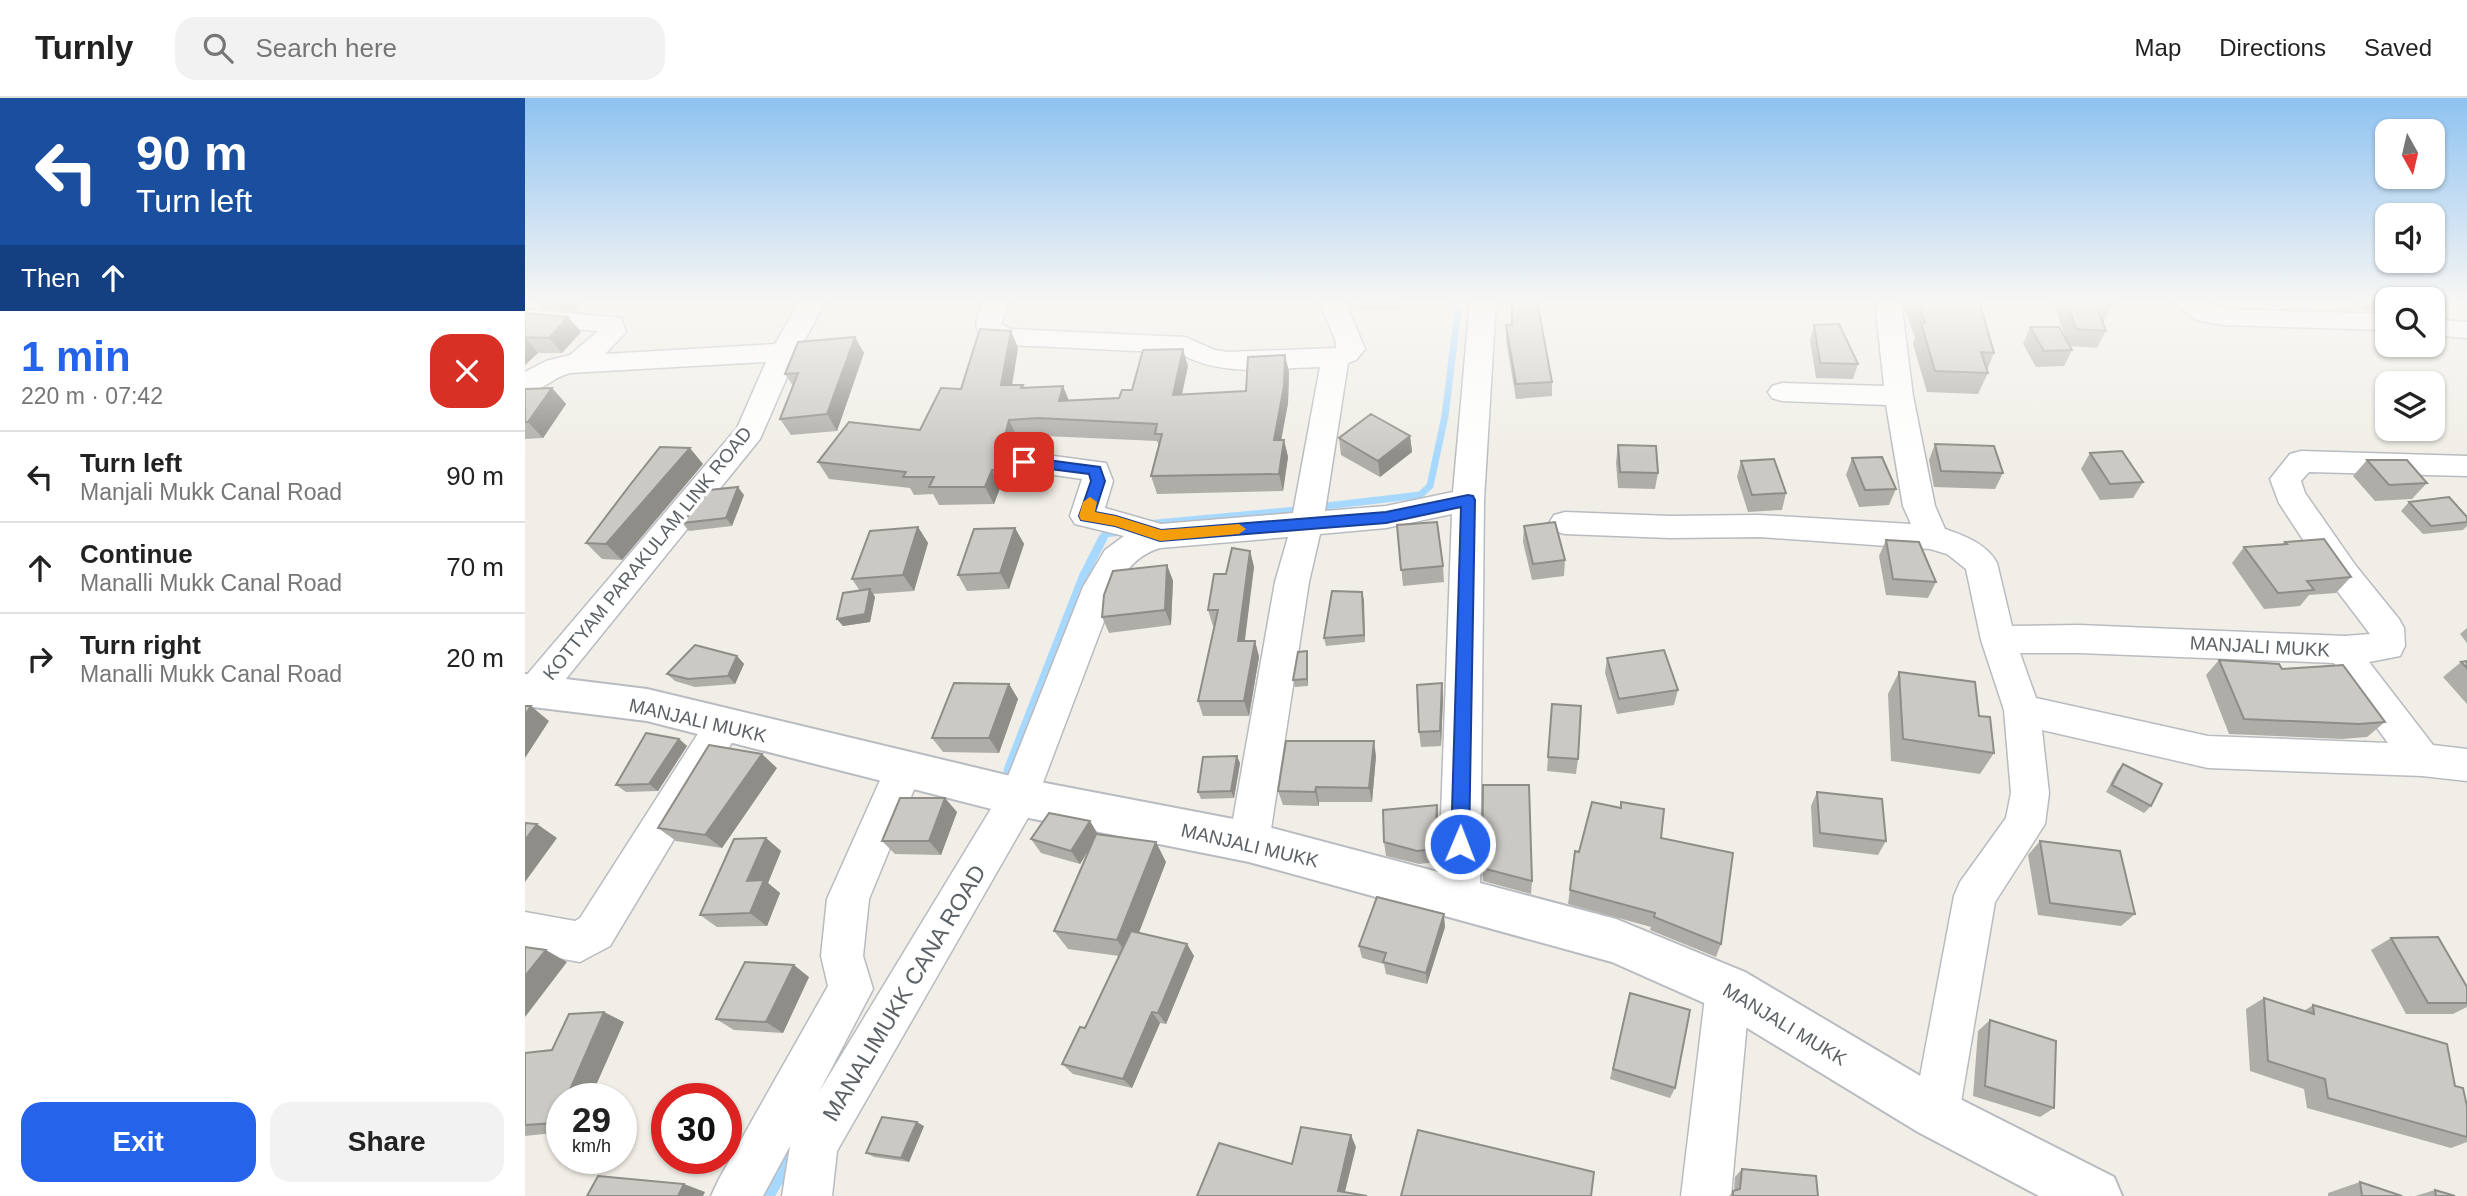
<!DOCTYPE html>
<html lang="en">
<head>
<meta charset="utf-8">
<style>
  :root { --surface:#fff; --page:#f2f2f2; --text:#222; --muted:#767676; --line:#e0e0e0; --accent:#2563eb }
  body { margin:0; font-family:Arial,sans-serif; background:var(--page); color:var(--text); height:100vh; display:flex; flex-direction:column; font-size:26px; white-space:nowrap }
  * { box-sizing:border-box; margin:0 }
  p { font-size:23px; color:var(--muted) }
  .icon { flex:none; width:38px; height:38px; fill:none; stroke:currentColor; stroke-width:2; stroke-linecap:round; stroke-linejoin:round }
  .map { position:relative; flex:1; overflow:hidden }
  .details { display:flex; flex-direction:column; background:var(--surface); width:525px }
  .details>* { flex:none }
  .guide { background:#1a4fa0; color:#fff; overflow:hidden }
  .needle { width:46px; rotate:172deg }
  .controls { position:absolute; left:1850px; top:21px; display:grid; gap:14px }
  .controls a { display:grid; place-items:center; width:70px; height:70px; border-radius:14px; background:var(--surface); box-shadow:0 2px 5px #0004; font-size:35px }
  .speed { position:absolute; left:21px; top:985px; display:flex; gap:14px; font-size:35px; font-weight:700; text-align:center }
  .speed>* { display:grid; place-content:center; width:91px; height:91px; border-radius:50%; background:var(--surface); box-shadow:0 2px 5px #0004; line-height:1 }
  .speed small { font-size:18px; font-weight:400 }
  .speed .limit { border:10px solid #d22; background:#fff; color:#111 }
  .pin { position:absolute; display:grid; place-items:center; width:60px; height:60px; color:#fff; margin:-30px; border-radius:14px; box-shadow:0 4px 10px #0006 }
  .me { position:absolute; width:77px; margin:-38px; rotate:1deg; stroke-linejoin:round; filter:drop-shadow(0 0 5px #0008) }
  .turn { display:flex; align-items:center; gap:24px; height:147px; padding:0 21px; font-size:32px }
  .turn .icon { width:91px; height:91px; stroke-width:2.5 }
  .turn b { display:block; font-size:49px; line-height:60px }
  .then { display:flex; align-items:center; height:66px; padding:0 21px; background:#0003; gap:14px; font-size:26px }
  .round { display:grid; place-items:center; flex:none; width:74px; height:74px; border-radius:21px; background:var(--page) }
  .head { display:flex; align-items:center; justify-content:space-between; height:119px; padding:0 21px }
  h1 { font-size:42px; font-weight:800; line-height:52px; color:var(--accent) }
  .button { display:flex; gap:14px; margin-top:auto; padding:14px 21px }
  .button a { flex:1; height:80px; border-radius:21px; background:var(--accent); color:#fff; font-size:28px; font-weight:800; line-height:80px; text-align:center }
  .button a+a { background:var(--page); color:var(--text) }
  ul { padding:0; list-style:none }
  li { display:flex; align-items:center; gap:21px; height:91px; padding:0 21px; border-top:2px solid var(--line) }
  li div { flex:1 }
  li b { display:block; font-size:26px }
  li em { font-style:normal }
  header { display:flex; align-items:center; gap:42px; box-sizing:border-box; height:98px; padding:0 35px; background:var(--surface); border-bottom:2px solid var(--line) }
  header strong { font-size:33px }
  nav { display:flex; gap:38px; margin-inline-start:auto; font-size:24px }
  .search { width:490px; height:63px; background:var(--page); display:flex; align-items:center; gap:18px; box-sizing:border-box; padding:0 24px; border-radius:21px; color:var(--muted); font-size:26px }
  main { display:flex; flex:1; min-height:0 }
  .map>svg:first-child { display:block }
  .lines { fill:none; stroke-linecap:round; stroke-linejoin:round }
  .stream-far2 { stroke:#a7d8ff; stroke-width:7 }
  .stream-far1 { stroke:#a7d8ff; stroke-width:9 }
  .stream { stroke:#a7d8ff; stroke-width:11 }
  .minor-casing { stroke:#b8bbc0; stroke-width:3 }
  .tertiary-casing { stroke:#b8bbc0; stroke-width:4 }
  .minor { fill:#fff; fill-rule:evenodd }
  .tertiary { fill:#fff; fill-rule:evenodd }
  .wall { fill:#afada8 }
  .shaded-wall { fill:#8e8d88 }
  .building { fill:#cbc9c3; stroke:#8e8d88; stroke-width:2 }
  .route { fill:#2563eb; stroke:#184099; stroke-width:2 }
  .slow { fill:#f59e0b }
  .labels { text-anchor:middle; stroke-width:7; stroke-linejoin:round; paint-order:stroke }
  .street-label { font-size:19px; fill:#5d6267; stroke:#fff }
  .near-street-label { font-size:23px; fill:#5d6267; stroke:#fff }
</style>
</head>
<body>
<header>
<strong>Turnly</strong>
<div class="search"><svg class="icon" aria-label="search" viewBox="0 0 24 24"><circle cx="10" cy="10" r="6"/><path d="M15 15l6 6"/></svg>Search here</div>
<nav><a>Map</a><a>Directions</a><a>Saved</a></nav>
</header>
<main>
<section class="details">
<div class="guide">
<div class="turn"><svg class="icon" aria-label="left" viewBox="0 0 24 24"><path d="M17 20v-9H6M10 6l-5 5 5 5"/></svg><div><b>90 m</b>Turn left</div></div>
<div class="then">Then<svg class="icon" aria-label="ahead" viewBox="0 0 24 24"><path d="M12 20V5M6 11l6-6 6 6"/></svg></div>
</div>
<div class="head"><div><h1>1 min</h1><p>220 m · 07:42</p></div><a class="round" style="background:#d93025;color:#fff"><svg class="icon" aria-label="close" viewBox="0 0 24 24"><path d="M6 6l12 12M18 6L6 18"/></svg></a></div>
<ul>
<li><svg class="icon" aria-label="left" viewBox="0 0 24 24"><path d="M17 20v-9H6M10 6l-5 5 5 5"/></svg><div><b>Turn left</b><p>Manjali Mukk Canal Road</p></div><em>90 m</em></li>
<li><svg class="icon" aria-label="ahead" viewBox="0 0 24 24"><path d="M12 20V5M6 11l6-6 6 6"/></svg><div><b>Continue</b><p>Manalli Mukk Canal Road</p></div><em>70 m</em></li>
<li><svg class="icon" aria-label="right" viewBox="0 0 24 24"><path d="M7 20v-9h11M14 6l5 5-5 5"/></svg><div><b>Turn right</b><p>Manalli Mukk Canal Road</p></div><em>20 m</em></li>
</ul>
<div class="button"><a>Exit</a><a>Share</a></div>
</section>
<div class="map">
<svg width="1942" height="1098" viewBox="0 0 1942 1098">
  <rect width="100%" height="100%" fill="#f0eee6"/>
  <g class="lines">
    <!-- stream-far2 -->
    <path class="stream-far2" d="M793,409L895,397L905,388L920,318L934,203
      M621,426L772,412
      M577,442L580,436L596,434"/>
    <!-- stream-far1 -->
    <path class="stream-far1" d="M483,672L559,477L578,440"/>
    <!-- stream -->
    <path class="stream" d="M244,1098L267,1057"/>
    <!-- minor casing -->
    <g class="minor-casing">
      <path id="minor" d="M275,203H301L273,254L235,341L23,603L10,608L0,604V579L212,330L241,264L45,275C28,279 17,293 0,297V274L21,263L45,257L73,233L0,227V211L96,220L101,234L80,256L250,246Z
        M458,203H484L476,226L485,231L660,239L690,252L703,254L811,250V244L794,203H820L840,251L831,262L823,265L800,413L861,408L928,394L945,203H971L959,402L955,799L949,813L934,818L919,813L913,799L927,416L861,430L795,436L784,484L744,744L738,757L724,762L710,757L704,744L750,484L763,439L635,450C613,457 603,469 592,489L508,711L312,1053L307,1098H257L265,1048L238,1098H186L194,1081L303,888L296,858L302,801L365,660L378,656L391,660L397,672L344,801L338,858L348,891L294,994L478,691L558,489L580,452L599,438L550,426L545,418L557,381L488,371L484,364L488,357L499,354L581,365L588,383L580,410L636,426L768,415L795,269C746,270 697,280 654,255L485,247L456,240C447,226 453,218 458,203Z
        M1350,203H1376L1388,298L1410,408L1420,431C1440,438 1462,446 1472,465L1487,528L1554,527L1820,538L1845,536L1807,486L1754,405L1745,381L1765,356L1776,353L1942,358V378L1784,374L1776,383L1780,395L1831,468L1874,521L1879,530L1880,548L1875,558L1844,564L1908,647L1942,651V683L1897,678L1683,670L1517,632L1524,695L1520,726L1470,804L1434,1016L1428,1033L1411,1039L1394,1033L1388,1016L1429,798L1435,784L1481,720L1486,695L1479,612L1456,542L1441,471L1422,456L1405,451L1235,439L1145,440L1040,436L1029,433L1024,425L1029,417L1040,414L1145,418L1235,417L1386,426L1378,408L1361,307L1257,303L1247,300L1243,294L1247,288L1257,285L1359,288ZM1495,555H1554L1809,565L1818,583L1863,645L1683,638L1511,600Z
        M1647,203H1679L1698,211L1862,216V232L1698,227L1672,222Z
        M1908,221L1942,224V240L1908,237Z
        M198,613L211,617L217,628L85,848L55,864L0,854V814L50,823L55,820L185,617Z
        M1203,869L1218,876L1225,891L1206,1098H1156L1181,891L1188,876Z"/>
    </g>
    <!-- tertiary casing -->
    <g class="tertiary-casing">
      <path id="tertiary" d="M0,576L122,591L494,680L724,724L1091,821L1220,874L1429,998L1589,1079L1597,1098H1514L1393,1034L1186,908L1087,864L724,764L494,718L122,623L0,608Z"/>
    </g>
    <!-- minor -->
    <use href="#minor" class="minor"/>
    <!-- tertiary -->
    <use href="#tertiary" class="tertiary"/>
  </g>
  <!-- wall -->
  <path class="wall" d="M10,203H56L50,213L15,210Z
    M835,203H874V211L836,213Z
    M1377,203H1454L1469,255L1462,272L1463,275L1453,296L1402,294L1388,246L1390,240Z
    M1528,203H1586L1587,207L1579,223H1577L1581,233L1572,250L1545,248L1547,252L1539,268L1511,269L1498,246L1505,229L1541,241Z
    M1830,203H1862V213H1839Z
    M0,215L43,219L56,234L37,255H13L0,267Z
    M981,227H987L1027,284V298L991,301L981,242Z
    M1289,227L1333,266L1328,281L1291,280L1285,242Z
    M486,233L493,250L487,287H498L499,290L543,302L594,300L607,292L663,268L657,296L721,293L764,274L763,305L756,342H759L763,359L758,393L632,396L626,378L634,348L632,343L520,338L492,339L488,354L482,363L484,369L478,390H475L469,406L414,407L408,396L389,397L385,390L304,381L293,364L395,332L436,291Z
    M330,239L339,255L312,333L266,337L255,321L268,288L260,276Z
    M27,290L41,306L18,340L0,341V291Z
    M885,338L887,354L855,379L816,357L814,340Z
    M1410,346L1478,375L1470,391L1409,389L1404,362Z
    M1093,347L1133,375L1130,391L1093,390L1091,364Z
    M1565,355L1618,384L1608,400L1575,402L1556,371Z
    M1327,360L1371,391L1364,407L1334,409L1321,377Z
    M1842,362L1902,385L1887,401L1850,403L1828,378Z
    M1216,363L1261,395L1257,412L1223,414L1212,379Z
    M178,366L97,462L77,461L61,445Z
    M219,397L207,428L164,433L157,425Z
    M1884,404L1942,419V428L1938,432L1898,436L1876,413Z
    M872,427L918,468L919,484L878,488Z
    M999,428L1040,462L1039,478L1007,482L998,444Z
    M393,429L403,445L389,493L348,496L350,499L345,524L318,528L312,521L335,493L327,481Z
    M490,430L499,446L484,491L442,493L433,477Z
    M1361,442L1411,484L1403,500L1361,497L1354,458Z
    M1760,444L1826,479L1811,495L1784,497L1775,508L1739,511L1707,465L1719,449L1758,446Z
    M725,453L729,469L719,543H730L734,559L724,618H678L673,603L689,528H688L683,512L701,476Z
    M642,467L648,483L646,527L584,535L577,519Z
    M837,494L840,544L801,548L799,540Z
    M1942,530V545L1935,536Z
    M212,558L219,566L210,586L170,589L150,583L142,576Z
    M1082,560L1153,592L1149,607L1092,616L1080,575Z
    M783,561V588L770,589L768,582Z
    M1694,562L1757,571L1860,624L1842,639L1817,641L1704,636L1681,577Z
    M1942,563V606L1918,579L1936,564Z
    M1374,574L1454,618L1469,655L1455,676L1366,663L1363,596Z
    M484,586L493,601L474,655L418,654L407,640Z
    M918,600L916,648L896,649L894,634Z
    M1027,606L1053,661L1051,676L1022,673Z
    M154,641L162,648L133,693L101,694L91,687Z
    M851,658L847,704H794V708L758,707L753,693Z
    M715,665L709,700L676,701L673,694Z
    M1598,666L1626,708L1619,715L1581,694L1592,673Z
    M252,670L197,750L151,743L133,730Z
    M1292,694L1361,743L1353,757L1288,749L1286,708Z
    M912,707L913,721L912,764L894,766L861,758L859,744Z
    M432,714L416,757L370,756L357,743Z
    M565,723L573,736L641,764L614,835L662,846L669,858L641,926L635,925L607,990L548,976L537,966L560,930L594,858L543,851L529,833L564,751L555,766L516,755L506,741Z
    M241,740L256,753L243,785L255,795L242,828L192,829L175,817Z
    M1136,740L1196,846L1191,859L1125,832L1126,829L1043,806L1050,753L1054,754Z
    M1515,743L1610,816L1596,828L1513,817L1503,757Z
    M957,770L1007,783L1006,796L958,783Z
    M920,829L902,886L861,876L859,866L837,860L834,848Z
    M1866,840L1942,889V909L1928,916H1881L1846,852Z
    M284,879L258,935L209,932L191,921Z
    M1739,900L1779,913L1788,907L1930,988L1942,1008V1044L1926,1050L1782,1010L1779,991L1725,973L1721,911Z
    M1102,906L1150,990L1145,1000L1085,981Z
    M1465,922L1529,1010L1515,1019L1448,998L1453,933Z
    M99,924L37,1001V1034L0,1038V955L27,952Z
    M399,1028L384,1064L349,1059L341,1055Z
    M1217,1071L1293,1098H1204L1209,1093L1210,1079Z
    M1835,1084L1877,1098H1803V1095Z
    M1910,1092L1930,1098H1890Z"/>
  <!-- shaded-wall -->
  <path class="shaded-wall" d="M42,203H56L50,213Z
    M43,219L56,234L37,255L24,240Z
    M486,233L493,250L484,305L476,287Z
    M0,239L13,255L0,267Z
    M330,239L339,255L312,333L302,316Z
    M658,251L663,268L653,314L648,297Z
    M760,257L764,274L763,305L753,359L749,342Z
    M538,288L545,305L534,303Z
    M27,290L41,306L18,340L3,324Z
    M484,322L492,339L488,354L482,363L484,369L478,390L470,372L473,345Z
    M885,338L887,354L855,379L853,363Z
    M759,342L763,359L758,393L754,376Z
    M165,350L178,366L97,462L81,446Z
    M467,372L475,390L469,406L460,389Z
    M213,389L219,397L207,428L201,420Z
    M393,429L403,445L389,493L378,477Z
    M490,430L499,446L484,491L475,475Z
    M725,453L729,469L718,558L713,543Z
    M642,467L648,483L646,527L640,512Z
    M345,491L350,499L345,524L318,528L312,521Z
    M837,494L839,502L840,544L839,537Z
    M730,543L734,559L724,618L719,603Z
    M782,553L783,561V588L782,581Z
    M212,558L219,566L210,586L203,578Z
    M917,585L918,600L916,648L915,633Z
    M484,586L493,601L474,655L464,640Z
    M6,608L24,623L0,660V617Z
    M154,641L162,648L133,693L124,686Z
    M849,643L851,658L847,704L844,690Z
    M237,656L252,670L197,750L180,737Z
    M712,658L715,665L709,700L706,693Z
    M791,689L794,704V708L790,694Z
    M420,700L432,714L416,757L404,743Z
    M912,707L913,721L912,764L910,751Z
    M565,723L573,737L555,766L546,753Z
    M12,726L32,740L0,784V742Z
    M241,740L256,753L243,785L255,795L242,828L225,815L222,783Z
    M631,744L641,764L604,860L592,842Z
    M919,816L920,829L902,886L901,875Z
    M662,846L669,858L641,926L633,915Z
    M21,852L42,864L0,919V878Z
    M269,867L284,879L258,935L241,924Z
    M79,914L99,924L65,1001H41Z
    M627,914L635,925L607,990L598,981Z
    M37,1010V1027L30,1025Z
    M392,1024L399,1028L384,1064L376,1060Z
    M826,1037L831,1049L819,1098L813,1093Z
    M159,1086L180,1094L178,1098H153Z"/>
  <!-- building -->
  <path class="building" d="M987,203H1012L1027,284L991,286L981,227H987Z
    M1392,203H1454L1469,255L1456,254L1463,275L1410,273L1396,225H1400Z
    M1542,203H1586L1587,207L1571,206L1581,233L1551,231Z
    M0,215L43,219L24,240L0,239Z
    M1314,226L1333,266L1295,265L1289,227Z
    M1505,229H1534L1547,252L1519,253Z
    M455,231L486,233L476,287H498L496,290L538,288L534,303L594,300L597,292H607L618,252L658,251L648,297L721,293L723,259L760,257L759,288L749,342H759L754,376L626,378L637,336H630L632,326L513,320L484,322L480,337L473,345L475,352L470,372H467L460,389H404L409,379H378L381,374L293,364L324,324L395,332L416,290L436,291Z
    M330,239L302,316L255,321L273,275L260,276L273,244Z
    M27,290L3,324H0V291Z
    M846,316L885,338L853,363L814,340Z
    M1410,346L1469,348L1478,375L1416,373Z
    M1093,347L1131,348L1133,375L1095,374Z
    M135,349L165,350L81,446L61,445L105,387Z
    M1597,353L1618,384L1585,386L1565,355Z
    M1357,359L1371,391L1340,392L1327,360Z
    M1249,361L1261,395L1227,397L1216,363Z
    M1842,362H1882L1902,385L1864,387Z
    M213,389L201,420L157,425L184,392Z
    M1924,399L1942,419V424L1906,428L1884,404Z
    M912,424L918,468L876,472L872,427Z
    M1030,424L1040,462L1008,466L999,428Z
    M393,429L378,477L327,481L345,433Z
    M490,430L475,475L433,477L449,431Z
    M1799,441L1826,479L1782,483L1789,492L1753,495L1719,449L1762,446L1760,444Z
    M1361,442L1394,444L1411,484L1368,481Z
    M707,450L725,453L713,543H730L719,603H673L693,512H683L689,476H701Z
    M642,467L640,512L577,519L579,497L588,473Z
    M345,491L340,516L312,521L318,495Z
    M807,493L837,494L839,537L799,540Z
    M170,547L212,558L203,578L163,581L142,576Z
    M1139,552L1153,592L1094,601L1082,560Z
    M782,553V581L768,582L773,554Z
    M1694,562L1754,566L1757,571L1818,567L1860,624L1834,626L1719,621Z
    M1942,563V570L1936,564Z
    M1374,574L1450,584L1454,618L1465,619L1469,655L1378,641Z
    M429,585L484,586L464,640H407Z
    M917,585L915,633L894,634L892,587Z
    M1027,606L1056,608L1053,661L1023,659Z
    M0,608H6L0,617Z
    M121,635L154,641L124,686L91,687Z
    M761,643H849L844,690L791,689L790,694L753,693Z
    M184,647L237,656L180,737L133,730Z
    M712,658L706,693L673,694L678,659Z
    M1598,666L1637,686L1626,708L1587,687Z
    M958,687H1004L1007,783L957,770Z
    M1292,694L1357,701L1361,743L1295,735Z
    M375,700H420L404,743H357Z
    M1067,704L1096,710V704L1139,711L1136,740L1208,755L1196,846L1129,819L1130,815L1045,792L1050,753L1054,754Z
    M912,707L910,751L892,753L859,744L858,712Z
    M524,715L565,723L546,753L506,741Z
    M0,725L12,726L0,742Z
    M571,736L631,744L592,842L529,833Z
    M241,740L222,783L239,782L225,815L175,817L209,741Z
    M1515,743L1595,753L1610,816L1525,805Z
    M852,799L919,816L901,875L858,864L861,855L834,848Z
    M606,833L662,846L633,915L627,914L598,981L537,966L555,929L560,930Z
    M1913,839L1942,889V905H1903L1866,840Z
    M0,849L21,852L0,878Z
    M220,864L269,867L241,924L191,921Z
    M1105,895L1165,912L1150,990L1088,971Z
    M1739,900L1789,916L1788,907L1922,946L1930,988L1938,990L1942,1008V1039L1803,1000L1800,981L1743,963Z
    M79,914L41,1001H37V1010L30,1025L0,1027V955L27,952L44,916Z
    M1465,922L1531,943L1529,1010L1460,988Z
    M357,1019L392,1024L376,1060L341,1055Z
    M776,1029L826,1037L813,1093L842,1098H672L694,1045L767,1066Z
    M893,1032L1069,1074L1066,1098H876Z
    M1217,1071L1291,1078L1293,1098H1208V1093L1215,1091Z
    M73,1078L159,1086L153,1098H62Z
    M1835,1084L1877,1098H1837Z
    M1910,1092L1930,1098H1911Z"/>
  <!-- sky -->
  <linearGradient id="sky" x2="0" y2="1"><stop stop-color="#8ec2f1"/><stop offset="0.57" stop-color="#f8f7f4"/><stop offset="1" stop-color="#f8f7f4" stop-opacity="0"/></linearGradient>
  <rect width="1942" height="357" fill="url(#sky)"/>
  <!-- route -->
  <path class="route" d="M499,359L575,369L580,383L570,414L591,418L636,432L861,414L943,397L948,398L950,402L944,746L942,752L935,754L929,752L926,746L936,409L861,425L635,443L590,428L556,422L554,418L566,383L564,376L494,367L492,364Z"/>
  <!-- slow -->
  <path class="slow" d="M565,399L572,404L570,414L591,418L636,432L714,426L721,431L714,436L635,443L590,428L556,422L554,418L558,404Z"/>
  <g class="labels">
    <!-- street labels -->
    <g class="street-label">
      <text transform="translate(122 455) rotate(-51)" y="7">KOTTYAM PARAKULAM LINK ROAD</text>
      <text transform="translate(1735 548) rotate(3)" y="7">MANJALI MUKK</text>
      <text transform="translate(173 622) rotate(13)" y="7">MANJALI MUKK</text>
      <text transform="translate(725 747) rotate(13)" y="7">MANJALI MUKK</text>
      <text transform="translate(1260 926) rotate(31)" y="7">MANJALI MUKK</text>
    </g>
    <!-- near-street labels -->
    <g class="near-street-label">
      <text transform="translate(379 895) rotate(-59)" y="8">MANALIMUKK CANA ROAD</text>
    </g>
  </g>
</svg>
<div class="controls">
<a><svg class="needle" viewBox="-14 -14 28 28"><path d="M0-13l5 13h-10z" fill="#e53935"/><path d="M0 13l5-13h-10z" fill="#767676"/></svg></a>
<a><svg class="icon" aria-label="sound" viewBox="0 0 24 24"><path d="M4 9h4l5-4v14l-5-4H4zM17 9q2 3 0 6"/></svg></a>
<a><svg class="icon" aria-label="search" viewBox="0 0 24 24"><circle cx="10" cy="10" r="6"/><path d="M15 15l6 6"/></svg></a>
<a><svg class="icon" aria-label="layers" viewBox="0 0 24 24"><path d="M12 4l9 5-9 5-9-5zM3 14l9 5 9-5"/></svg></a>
</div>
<div class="speed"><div>29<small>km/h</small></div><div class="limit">30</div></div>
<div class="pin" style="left:499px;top:364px;background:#d93025"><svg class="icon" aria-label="arrive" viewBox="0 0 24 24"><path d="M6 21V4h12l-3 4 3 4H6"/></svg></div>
<svg class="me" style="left:935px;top:746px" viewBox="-20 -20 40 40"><circle r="17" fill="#2563eb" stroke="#fff" stroke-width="3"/><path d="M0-11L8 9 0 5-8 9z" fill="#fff"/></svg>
</div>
</main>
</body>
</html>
